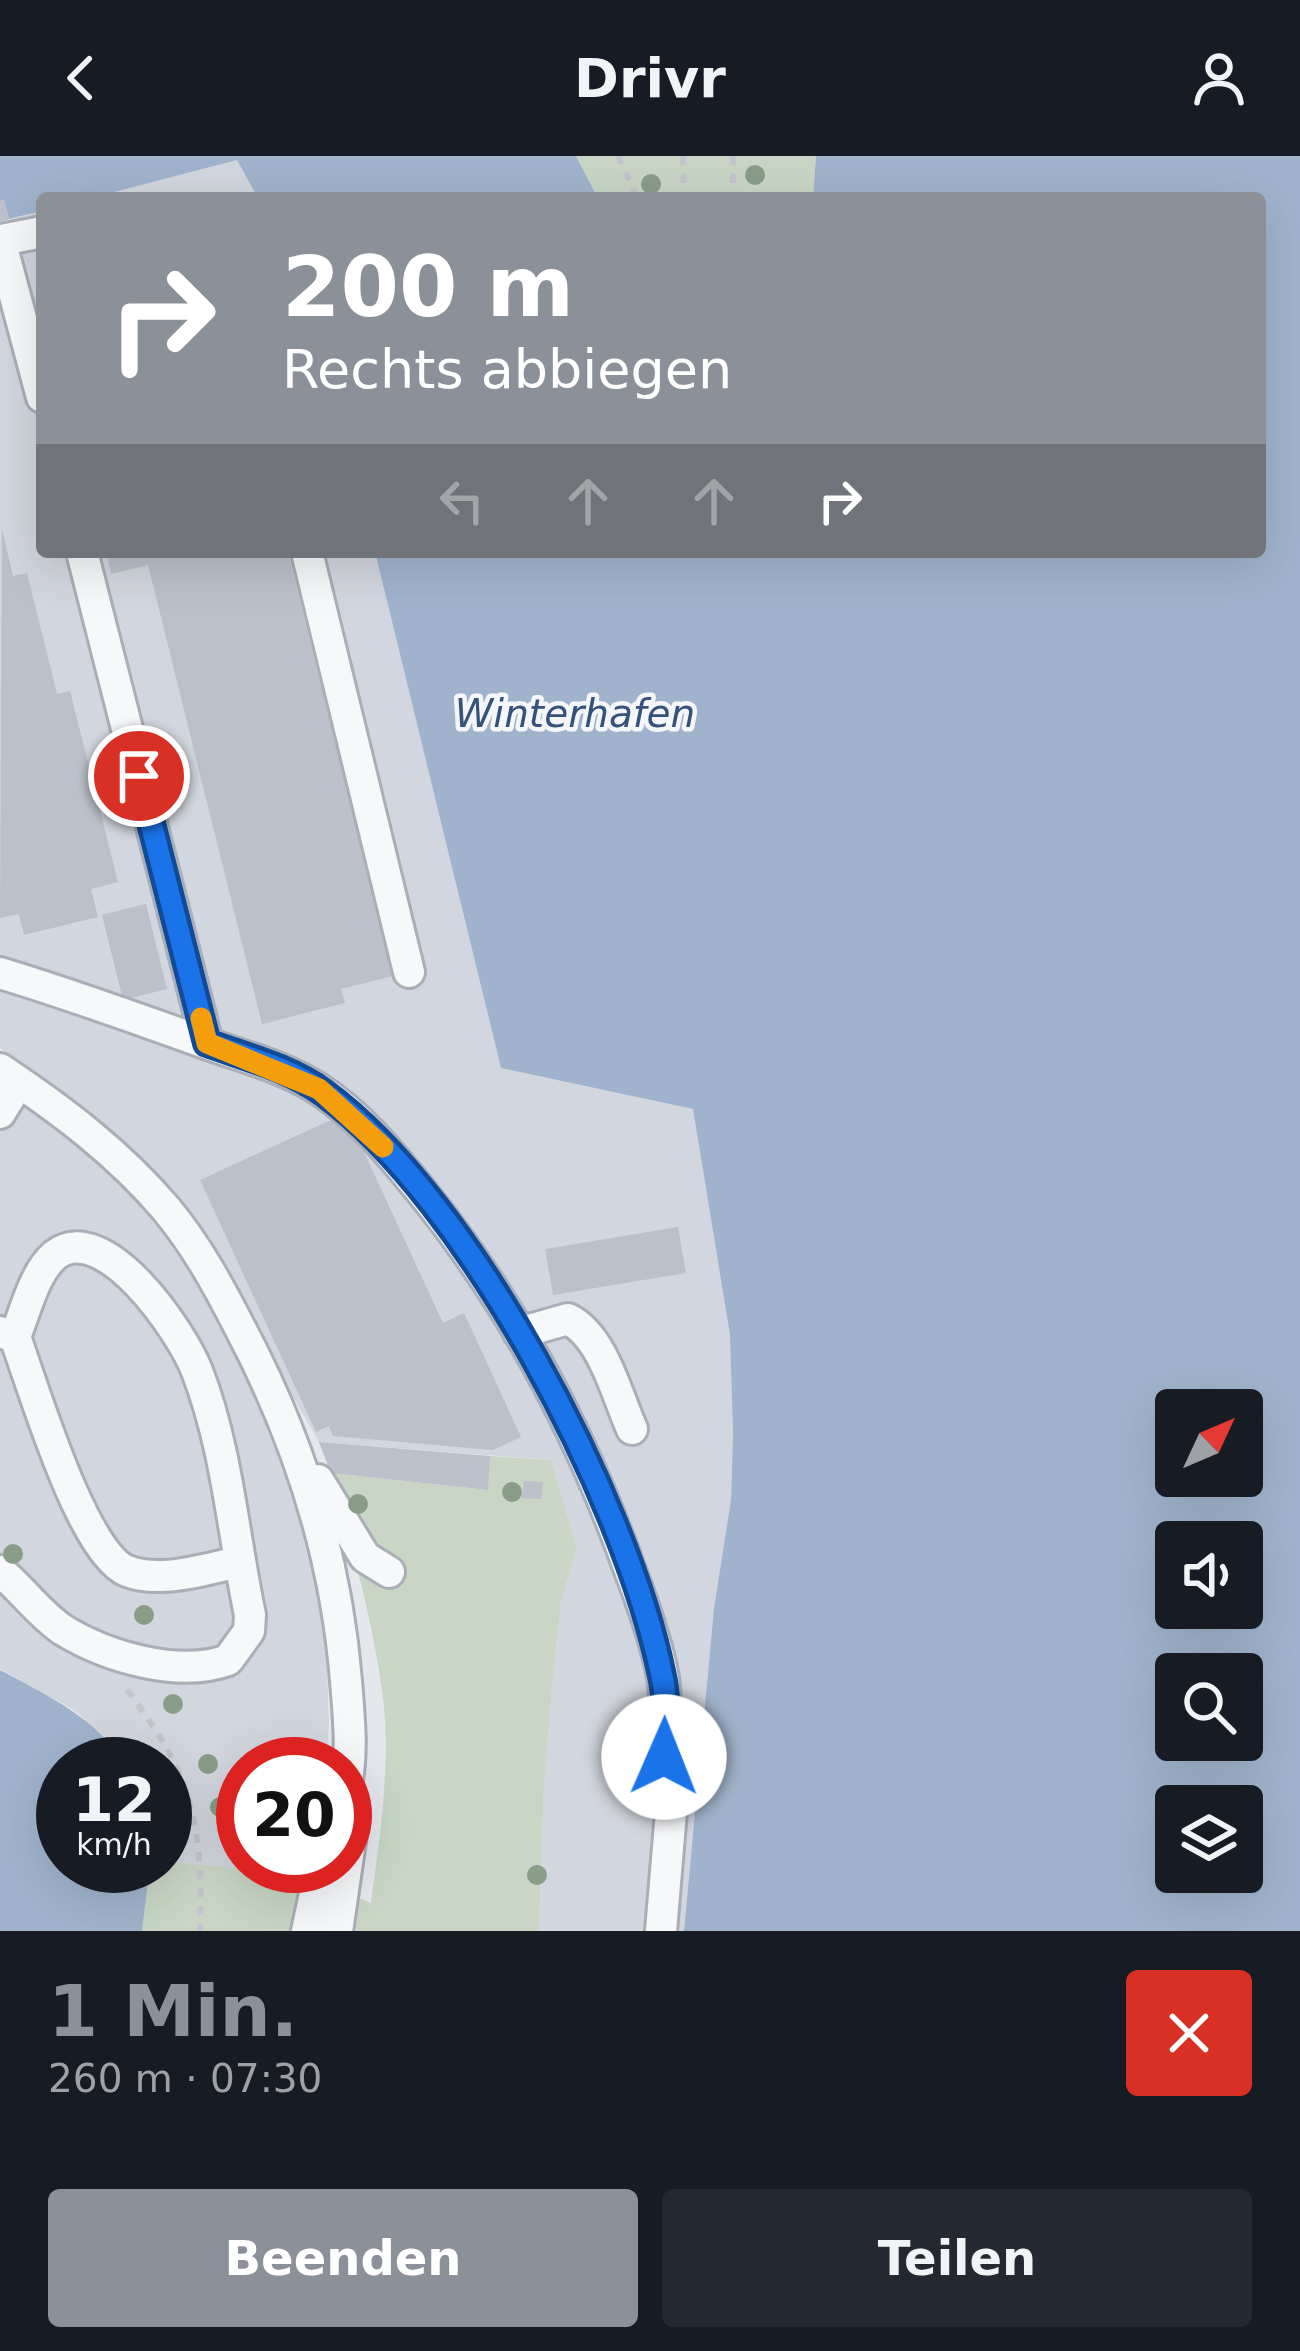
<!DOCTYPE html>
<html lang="de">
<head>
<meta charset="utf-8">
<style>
  :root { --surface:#171b24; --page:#242831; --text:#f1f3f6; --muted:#9ea1a6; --accent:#8c9099 }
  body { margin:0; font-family:"DejaVu Sans",sans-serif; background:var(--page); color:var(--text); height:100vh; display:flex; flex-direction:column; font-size:45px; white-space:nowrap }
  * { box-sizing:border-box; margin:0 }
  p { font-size:39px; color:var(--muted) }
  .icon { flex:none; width:66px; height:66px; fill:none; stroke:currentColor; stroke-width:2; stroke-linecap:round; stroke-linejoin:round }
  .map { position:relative; height:1775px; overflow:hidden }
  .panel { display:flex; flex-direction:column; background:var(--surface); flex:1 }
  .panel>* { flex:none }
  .hud { position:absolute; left:36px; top:36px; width:1230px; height:366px; border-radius:12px; box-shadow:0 12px 48px #0002; background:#8c9099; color:#fff; overflow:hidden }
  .needle { width:78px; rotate:46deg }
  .tools { position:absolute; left:1155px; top:1233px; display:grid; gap:24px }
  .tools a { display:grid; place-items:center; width:108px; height:108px; border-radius:12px; background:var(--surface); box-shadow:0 12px 48px #0002; font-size:60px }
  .speed { position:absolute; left:36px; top:1581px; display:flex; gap:24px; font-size:60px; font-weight:700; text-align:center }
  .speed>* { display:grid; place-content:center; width:156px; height:156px; border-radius:50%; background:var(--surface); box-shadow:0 12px 48px #0002; line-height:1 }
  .speed small { font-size:30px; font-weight:400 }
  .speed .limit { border:18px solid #d22; background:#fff; color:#111 }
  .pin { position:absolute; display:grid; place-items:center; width:102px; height:102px; color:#fff; margin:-51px; border:6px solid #fff; border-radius:50%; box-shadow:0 3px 12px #0007 }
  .me { position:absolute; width:132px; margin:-66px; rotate:1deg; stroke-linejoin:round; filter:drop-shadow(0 0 9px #0008) }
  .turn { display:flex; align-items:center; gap:42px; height:252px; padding:0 48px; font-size:54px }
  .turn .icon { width:156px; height:156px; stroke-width:2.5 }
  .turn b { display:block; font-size:84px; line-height:102px }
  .lanes { display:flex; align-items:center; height:114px; padding:0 48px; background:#0003; justify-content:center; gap:60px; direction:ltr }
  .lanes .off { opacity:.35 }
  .round { display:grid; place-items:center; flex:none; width:126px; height:126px; border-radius:12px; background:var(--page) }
  .summary { display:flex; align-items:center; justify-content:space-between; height:204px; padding:0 48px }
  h1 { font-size:72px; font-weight:800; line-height:90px; color:var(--accent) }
  .button { display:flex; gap:24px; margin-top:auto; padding:24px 48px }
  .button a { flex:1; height:138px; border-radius:12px; background:var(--accent); color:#fff; font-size:48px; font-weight:800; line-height:138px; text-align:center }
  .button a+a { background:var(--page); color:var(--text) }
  header { display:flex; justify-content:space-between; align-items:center; height:156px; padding:0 48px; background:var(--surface); font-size:54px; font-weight:800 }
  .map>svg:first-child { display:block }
  .built { fill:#d2d6de }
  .green { fill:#c9d6c5 }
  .water { fill:#9fb4cc; fill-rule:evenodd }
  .building { fill:#bbc0ca }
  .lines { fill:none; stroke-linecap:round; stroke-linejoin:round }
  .minor-casing { stroke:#a9aeb7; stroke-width:36 }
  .path { stroke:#c2c5cb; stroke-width:6; stroke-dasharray:9 9; stroke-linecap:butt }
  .minor { stroke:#f7f8fa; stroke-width:30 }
  .tree { fill:#899d89 }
  .route-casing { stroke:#114b97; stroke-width:30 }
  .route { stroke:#1a73e8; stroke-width:21 }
  .slow { stroke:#f59e0b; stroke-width:21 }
  .labels { text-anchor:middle; stroke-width:9; stroke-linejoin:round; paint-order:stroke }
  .water-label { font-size:39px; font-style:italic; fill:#34527a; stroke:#f4f6f9 }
</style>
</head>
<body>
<header><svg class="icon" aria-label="back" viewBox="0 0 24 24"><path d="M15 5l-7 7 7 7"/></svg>Drivr<svg class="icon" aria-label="person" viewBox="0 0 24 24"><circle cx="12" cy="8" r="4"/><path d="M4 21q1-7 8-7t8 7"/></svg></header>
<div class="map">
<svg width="1300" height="1775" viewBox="0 0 1300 1775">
  <rect width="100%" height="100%" fill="#e4e7ec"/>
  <!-- built -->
  <path class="built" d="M237,3L258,42H91Z
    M4,44L10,63L42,55V396H375L501,912L693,953L730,1179L733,1278L731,1344L714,1452L684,1775H539L544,1628L554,1509L561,1446L577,1392L551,1304L319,1286L192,1063L143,1006L73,944L0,892V45Z
    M0,933L88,996L138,1041L176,1086L245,1209L287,1303L308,1386L326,1484L329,1567L326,1608H243V1710H303L301,1718L165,1705V1608H126L110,1585L74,1554L0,1513Z"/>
  <!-- green -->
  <path class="green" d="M576,0H816L813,42H598Z
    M490,1300L551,1304L577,1392L561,1446L554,1509L544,1628L539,1775H142L150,1710H165V1705L301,1718L371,1747C380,1678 392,1604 382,1534C372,1461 351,1388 331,1317L487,1334Z"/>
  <!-- water -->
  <path class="water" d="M0,0H576L598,42H258L237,4L91,42H42V55L9,63L4,44L0,45Z
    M816,0H1300V1775H684L714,1452L731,1344L733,1278L730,1179L693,953L501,912L375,396H1260V42H813ZM1176,1254H1242V1320H1176ZM1176,1386H1242V1452H1176ZM1176,1518H1242V1584H1176ZM1176,1650H1242V1716H1176Z
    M0,1514C48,1540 95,1561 126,1608H63V1710H150L142,1775H0Z"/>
  <!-- building -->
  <path class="building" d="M4,44L9,63L0,66V45Z
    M2,373L13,420L27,417L57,538L70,535L118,726L91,733L98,761L24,779L19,758L0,762Z
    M106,396H288L393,820L341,833L345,847L262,868L148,409L111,418Z
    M146,748L167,833L123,844L102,759Z
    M346,957L443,1167L464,1157L521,1281L493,1294L333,1280L329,1270L316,1276L200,1024Z
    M678,1071L686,1117L553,1139L545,1093Z
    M319,1286L490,1300L488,1334L331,1317Z
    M524,1325L543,1326L541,1343L522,1342Z"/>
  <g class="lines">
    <!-- minor casing -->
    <g class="minor-casing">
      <path id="minor" d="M0,84L42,241
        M2,84L42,76
        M82,396L207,887
        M307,396L409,816
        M0,817C70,838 139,863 208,888C244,901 284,911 317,932C358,958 391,998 421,1035C513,1148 582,1280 631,1417C644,1451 657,1487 663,1522C669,1556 657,1589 674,1620L661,1775
        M0,913C61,954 119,997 167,1054C196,1089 218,1129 239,1170C298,1281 336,1399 346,1525C349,1561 353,1599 345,1634
        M0,957L19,926
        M0,1176L15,1181C25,1156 34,1117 55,1099C104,1061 182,1176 197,1215C227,1292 233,1378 250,1459L249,1475L228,1504C179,1522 107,1501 63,1474C39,1458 22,1433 0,1415
        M519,1177L568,1163C603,1180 617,1240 632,1273
        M15,1181C33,1230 82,1397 127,1415C161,1428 205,1413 239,1406
        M318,1324L365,1401L389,1416
        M307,1775L321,1710
        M337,1775L353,1665L346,1631"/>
    </g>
    <!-- path -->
    <path class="path" d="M618,0L637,42
      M683,0L684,42
      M733,0V42
      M127,1534C193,1619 203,1669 200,1775"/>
    <!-- minor -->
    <use href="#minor" class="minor"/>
  </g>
  <!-- trees -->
  <g class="tree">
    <circle cx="755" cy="19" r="10"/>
    <circle cx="651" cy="28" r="10"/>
    <circle cx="512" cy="1336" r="10"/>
    <circle cx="358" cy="1348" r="10"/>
    <circle cx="13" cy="1398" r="10"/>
    <circle cx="144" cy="1459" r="10"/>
    <circle cx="173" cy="1548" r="10"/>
    <circle cx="208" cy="1608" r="10"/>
    <circle cx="220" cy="1651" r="10"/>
    <circle cx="537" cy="1719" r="10"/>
  </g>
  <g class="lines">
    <!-- route casing -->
    <g class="route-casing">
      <path id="route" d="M139,620L207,887C246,901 290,912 324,937C470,1044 626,1343 662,1520C668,1546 664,1575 664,1601"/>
    </g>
    <!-- route -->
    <use href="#route" class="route"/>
    <!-- slow -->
    <path class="slow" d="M201,862L207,887L319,933L383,991"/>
  </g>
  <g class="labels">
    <!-- water labels -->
    <g class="water-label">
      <text x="575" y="571">Winterhafen</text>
    </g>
  </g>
</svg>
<div class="tools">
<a><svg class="needle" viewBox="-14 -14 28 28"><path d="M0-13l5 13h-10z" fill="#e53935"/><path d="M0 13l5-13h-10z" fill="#9ea1a6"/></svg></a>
<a><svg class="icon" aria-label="sound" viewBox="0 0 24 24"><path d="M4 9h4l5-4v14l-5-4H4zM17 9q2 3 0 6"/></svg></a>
<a><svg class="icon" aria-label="search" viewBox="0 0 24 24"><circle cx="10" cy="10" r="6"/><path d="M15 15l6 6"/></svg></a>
<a><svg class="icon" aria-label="layers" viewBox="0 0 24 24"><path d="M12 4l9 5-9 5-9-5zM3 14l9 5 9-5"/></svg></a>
</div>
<div class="speed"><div>12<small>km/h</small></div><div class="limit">20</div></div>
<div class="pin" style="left:139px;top:620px;background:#d93025"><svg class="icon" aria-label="arrive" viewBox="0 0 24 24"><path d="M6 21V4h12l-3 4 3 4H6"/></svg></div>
<svg class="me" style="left:664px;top:1601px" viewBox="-20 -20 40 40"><circle r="19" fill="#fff"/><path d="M0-13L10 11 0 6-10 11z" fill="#1a73e8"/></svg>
<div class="hud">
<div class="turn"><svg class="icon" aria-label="right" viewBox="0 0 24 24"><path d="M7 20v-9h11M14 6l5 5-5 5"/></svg><div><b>200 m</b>Rechts abbiegen</div></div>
<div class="lanes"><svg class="icon off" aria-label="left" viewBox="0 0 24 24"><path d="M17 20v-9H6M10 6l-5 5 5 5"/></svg><svg class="icon off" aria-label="ahead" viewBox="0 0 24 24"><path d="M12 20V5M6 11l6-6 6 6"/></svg><svg class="icon off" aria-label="ahead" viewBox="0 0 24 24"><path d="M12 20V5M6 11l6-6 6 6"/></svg><svg class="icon" aria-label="right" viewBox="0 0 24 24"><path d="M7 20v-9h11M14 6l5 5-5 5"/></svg></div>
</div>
</div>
<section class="panel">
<div class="summary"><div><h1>1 Min.</h1><p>260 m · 07:30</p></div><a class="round" style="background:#d93025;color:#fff"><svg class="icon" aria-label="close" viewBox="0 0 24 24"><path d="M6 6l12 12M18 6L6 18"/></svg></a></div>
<div class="button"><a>Beenden</a><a>Teilen</a></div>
</section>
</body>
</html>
